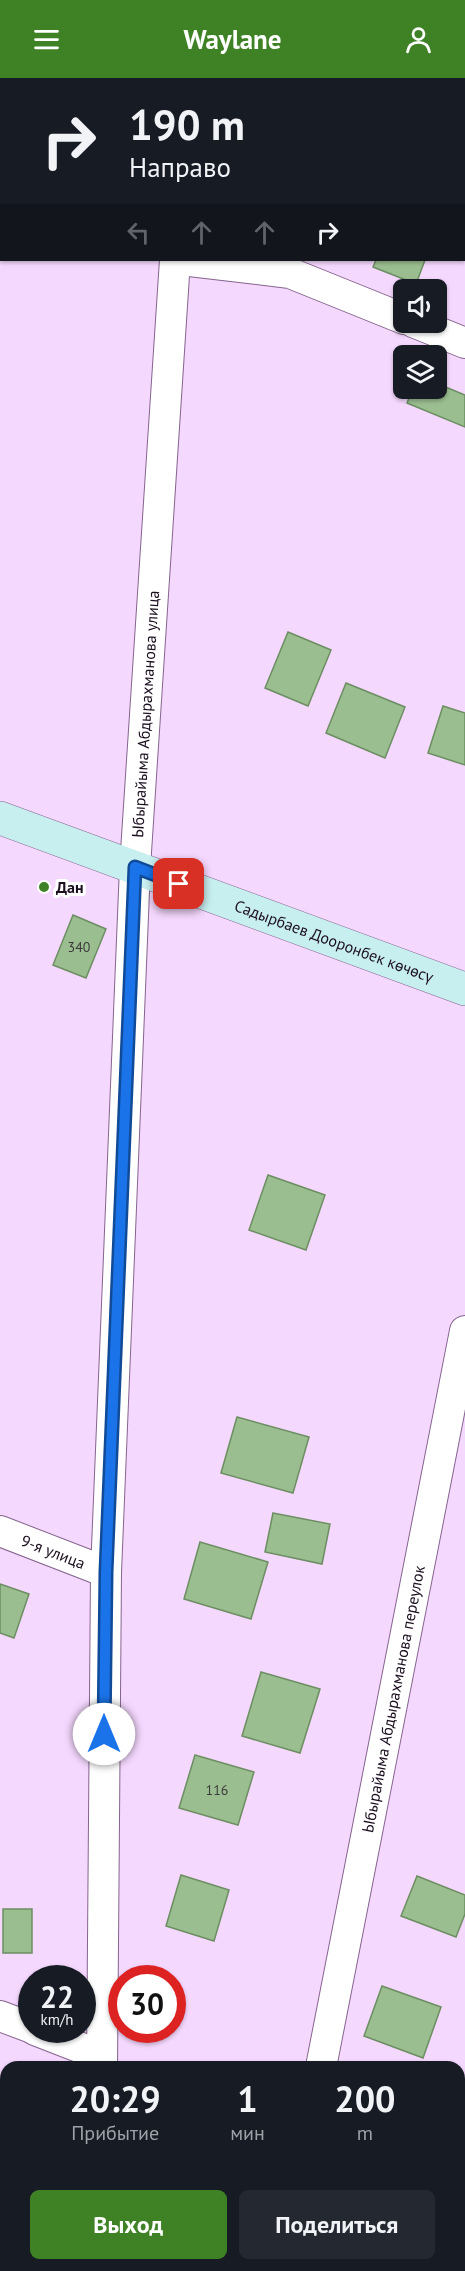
<!DOCTYPE html>
<html lang="ru">
<head>
<meta charset="utf-8">
<style>
  :root { --surface:#171b24; --page:#242831; --text:#f1f3f6; --muted:#9ea1a6; --accent:#3f8225 }
  body { margin:0; font-family:"PT Sans",sans-serif; background:var(--page); color:var(--text); height:100vh; display:flex; flex-direction:column; font-size:22px; white-space:nowrap }
  * { box-sizing:border-box; margin:0 }
  p { font-size:20px; color:var(--muted) }
  .icon { flex:none; width:33px; height:33px; fill:none; stroke:currentColor; stroke-width:2; stroke-linecap:round; stroke-linejoin:round }
  .map { position:relative; flex:1; overflow:hidden }
  .panel { position:absolute; left:0px; top:1983px; width:465px; height:210px; display:flex; flex-direction:column; background:var(--surface); border-radius:18px 18px 0 0; box-shadow:0 2px 4px #0004 }
  .panel>* { flex:none }
  .top-card { position:absolute; left:0px; top:0px; width:465px; height:183px; box-shadow:0 2px 4px #0004; background:#171b24; color:var(--text); overflow:hidden }
  .tools { position:absolute; left:393px; top:201px; display:grid; gap:12px }
  .tools a { display:grid; place-items:center; width:54px; height:54px; border-radius:9px; background:var(--surface); box-shadow:0 2px 4px #0004; font-size:30px }
  .speed { position:absolute; left:18px; top:1887px; display:flex; gap:12px; font-size:30px; font-weight:700; text-align:center }
  .speed>* { display:grid; place-content:center; width:78px; height:78px; border-radius:50%; background:var(--surface); box-shadow:0 2px 4px #0004; line-height:1 }
  .speed small { font-size:15px; font-weight:400 }
  .speed .limit { border:9px solid #d22; background:#fff; color:#111 }
  .pin { position:absolute; display:grid; place-items:center; width:51px; height:51px; color:#fff; margin:-26px; border-radius:12px; box-shadow:0 3px 9px #0006 }
  .me { position:absolute; width:66px; margin:-33px; rotate:0deg; stroke-linejoin:round; filter:drop-shadow(0 0 4px #0008) }
  .turn { display:flex; align-items:center; gap:21px; height:126px; padding:0 30px; font-size:27px }
  .turn .icon { width:78px; height:78px; stroke-width:2.5 }
  .turn b { display:block; font-size:42px; line-height:51px }
  .lanes { display:flex; align-items:center; height:57px; padding:0 30px; background:#0003; justify-content:center; gap:30px; direction:ltr }
  .lanes .off { opacity:.35 }
  .eta { display:flex; justify-content:space-evenly; align-items:center; height:102px; text-align:center }
  .eta b { font-size:36px; font-weight:600; line-height:42px }
  .primary-button { display:flex; gap:12px; margin-top:auto; padding:12px 30px }
  .primary-button a { flex:1; height:69px; border-radius:9px; background:var(--accent); color:#fff; font-size:24px; font-weight:600; line-height:69px; text-align:center }
  .primary-button a+a { background:var(--page); color:var(--text) }
  header { display:flex; justify-content:space-between; align-items:center; height:78px; padding:0 30px; background:var(--accent); color:#fff; font-size:27px; font-weight:600 }
  .map>svg:first-child { display:block }
  .building { fill:#9bbe90; stroke:#6c8e62; stroke-width:1.5 }
  .lines { fill:none; stroke-linecap:round; stroke-linejoin:round }
  .street-casing { stroke:#85648e; stroke-width:32 }
  .secondary-casing { stroke:#85648e; stroke-width:34 }
  .street { stroke:#fff; stroke-width:30 }
  .secondary { stroke:#c8eff0; stroke-width:33 }
  .route-casing { stroke:#114b97; stroke-width:15 }
  .route { stroke:#1a73e8; stroke-width:10 }
  .poi-dot { fill:#3f8225; stroke:#fff; stroke-width:2 }
  .labels { text-anchor:middle; stroke-width:6; stroke-linejoin:round; paint-order:stroke }
  .number-label { font-size:14px; fill:#3c3b3c }
  .street-label { font-size:16px; fill:#1c0f20; stroke:#fff }
  .poi-label { font-size:16px; font-weight:bold; fill:#1c0f20; stroke:#fff; text-anchor:start }
</style>
</head>
<body>
<header><svg class="icon" aria-label="menu" viewBox="0 0 24 24"><path d="M4 6h16M4 12h16M4 18h16"/></svg>Waylane<svg class="icon" aria-label="person" viewBox="0 0 24 24"><circle cx="12" cy="8" r="4"/><path d="M4 21q1-7 8-7t8 7"/></svg></header>
<div class="map">
<svg width="465" height="2193" viewBox="0 0 465 2193">
  <rect width="100%" height="100%" fill="#f5d8fe"/>
  <!-- building -->
  <path class="building" d="M376,182H425L416,206L373,189Z
    M436,305L465,317V349L407,325L413,310H436Z
    M288,554L331,572L308,628L265,610Z
    M346,605L405,629L385,680L326,655Z
    M443,628L465,635V687L428,675Z
    M73,837L106,851L86,900L53,887Z
    M268,1097L325,1117L306,1172L249,1152Z
    M237,1339L309,1359L293,1415L221,1395Z
    M273,1435L330,1446L322,1486L265,1474Z
    M200,1464L268,1484L251,1541L184,1521Z
    M0,1506L29,1516L14,1560L0,1555Z
    M261,1594L320,1611L300,1675L242,1658Z
    M195,1677L254,1694L238,1747L179,1730Z
    M181,1797L229,1812L214,1863L166,1848Z
    M417,1798L465,1817V1836L456,1859L401,1838Z
    M3,1831H32V1875H3Z
    M382,1908L441,1929L423,1980L364,1958Z
    M8,2187H61L59,2193H6Z
    M182,2187H219L241,2193H181Z"/>
  <g class="lines">
    <!-- street casing -->
    <g class="street-casing">
      <g id="street">
        <path d="M165,0V2"/>
        <path d="M0,40L2,41"/>
        <path d="M181,182L290,195L404,241"/>
        <path d="M413,244L465,265"/>
        <path id="s1" d="M0,1453L106,1494"/>
        <path d="M0,1938L32,1950"/>
        <path d="M35,1952L102,1978"/>
        <path id="s2" d="M102,1989L106,1494L135,789L175,182"/>
        <path id="s3" d="M321,1989L465,1253"/>
        <path d="M96,2193V2187"/>
        <path d="M282,2193L283,2187"/>
      </g>
    </g>
    <!-- secondary casing -->
    <g class="secondary-casing">
      <g id="secondary">
        <path id="s4" d="M0,740L465,911"/>
      </g>
    </g>
    <!-- street -->
    <use href="#street" class="street"/>
    <!-- secondary -->
    <use href="#secondary" class="secondary"/>
  </g>
  <g class="lines">
    <!-- route casing -->
    <g class="route-casing">
      <path id="route" d="M104,1656L106,1494L135,789L179,806"/>
    </g>
    <!-- route -->
    <use href="#route" class="route"/>
  </g>
  <!-- markers -->
  <circle class="poi-dot" cx="44" cy="809" r="6"/>
  <g class="labels">
    <!-- number labels -->
    <g class="number-label">
      <text x="79" y="874">340</text>
      <text x="217" y="1717">116</text>
    </g>
    <!-- street labels -->
    <g class="street-label">
      <text dy="6" stroke="none"><textPath href="#s2" startOffset="1354">Ыбырайыма Абдырахманова улица</textPath></text>
      <text dy="6" stroke="none"><textPath href="#s4" startOffset="356">Садырбаев Дооронбек көчөсү</textPath></text>
      <text dy="6" stroke="none"><textPath href="#s1" startOffset="57">9-я улица</textPath></text>
      <text dy="6" stroke="none"><textPath href="#s3" startOffset="375">Ыбырайыма Абдырахманова переулок</textPath></text>
    </g>
    <!-- poi labels -->
    <g class="poi-label">
      <text x="56" y="815">Дан</text>
    </g>
  </g>
</svg>
<div class="tools">
<a><svg class="icon" aria-label="sound" viewBox="0 0 24 24"><path d="M4 9h4l5-4v14l-5-4H4zM17 9q2 3 0 6"/></svg></a>
<a><svg class="icon" aria-label="layers" viewBox="0 0 24 24"><path d="M12 4l9 5-9 5-9-5zM3 14l9 5 9-5"/></svg></a>
</div>
<div class="speed"><div>22<small>km/h</small></div><div class="limit">30</div></div>
<div class="pin" style="left:179px;top:806px;background:#d93025"><svg class="icon" aria-label="arrive" viewBox="0 0 24 24"><path d="M6 21V4h12l-3 4 3 4H6"/></svg></div>
<svg class="me" style="left:104px;top:1656px" viewBox="-20 -20 40 40"><circle r="19" fill="#fff"/><path d="M0-13L10 11 0 6-10 11z" fill="#1a73e8"/></svg>
<div class="top-card">
<div class="turn"><svg class="icon" aria-label="right" viewBox="0 0 24 24"><path d="M7 20v-9h11M14 6l5 5-5 5"/></svg><div><b>190 m</b>Направо</div></div>
<div class="lanes"><svg class="icon off" aria-label="left" viewBox="0 0 24 24"><path d="M17 20v-9H6M10 6l-5 5 5 5"/></svg><svg class="icon off" aria-label="ahead" viewBox="0 0 24 24"><path d="M12 20V5M6 11l6-6 6 6"/></svg><svg class="icon off" aria-label="ahead" viewBox="0 0 24 24"><path d="M12 20V5M6 11l6-6 6 6"/></svg><svg class="icon" aria-label="right" viewBox="0 0 24 24"><path d="M7 20v-9h11M14 6l5 5-5 5"/></svg></div>
</div>
<section class="panel">
<div class="eta">
<div><b>20:29</b><p>Прибытие</p></div>
<div><b>1</b><p>мин</p></div>
<div><b>200</b><p>m</p></div>
</div>
<div class="primary-button"><a>Выход</a><a>Поделиться</a></div>
</section>
</div>
</body>
</html>
